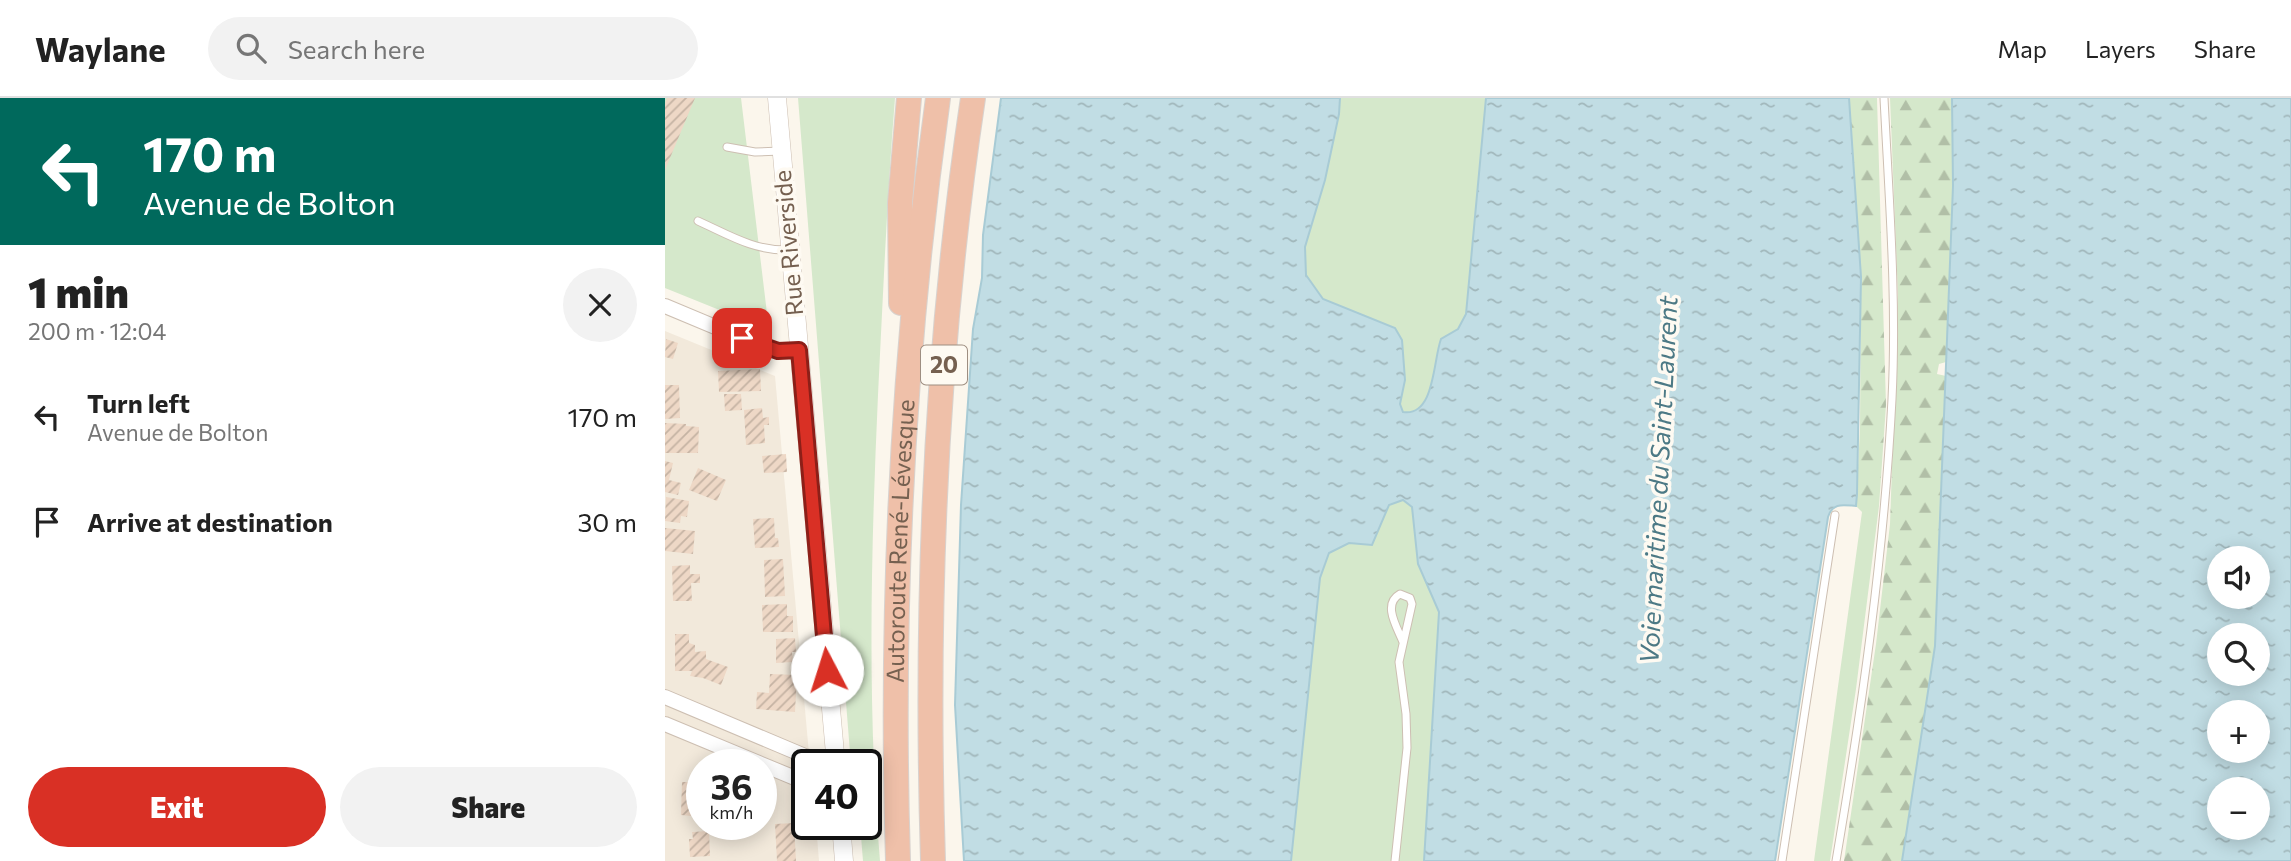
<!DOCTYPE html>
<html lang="en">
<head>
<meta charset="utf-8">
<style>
  :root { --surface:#fff; --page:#f2f2f2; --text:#222; --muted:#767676; --line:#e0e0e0; --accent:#d93025 }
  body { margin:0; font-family:Commissioner,sans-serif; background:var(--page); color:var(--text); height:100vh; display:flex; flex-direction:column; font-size:26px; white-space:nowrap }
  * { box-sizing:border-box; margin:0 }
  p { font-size:23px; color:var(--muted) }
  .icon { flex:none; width:38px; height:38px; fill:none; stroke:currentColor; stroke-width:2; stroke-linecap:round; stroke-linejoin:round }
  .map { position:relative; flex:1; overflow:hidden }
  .side { display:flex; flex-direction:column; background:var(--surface); width:665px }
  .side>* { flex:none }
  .hud { background:#00695c; color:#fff; overflow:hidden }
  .controls { position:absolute; left:1542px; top:448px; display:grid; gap:14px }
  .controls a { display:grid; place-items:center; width:63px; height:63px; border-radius:50%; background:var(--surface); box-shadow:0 4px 18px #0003; font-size:35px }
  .speed { position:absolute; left:21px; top:651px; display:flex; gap:14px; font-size:35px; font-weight:700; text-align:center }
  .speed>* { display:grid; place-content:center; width:91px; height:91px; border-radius:50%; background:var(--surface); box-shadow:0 4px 18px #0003; line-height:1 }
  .speed small { font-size:18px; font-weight:400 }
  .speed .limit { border:4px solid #111; border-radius:10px; background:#fff; color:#111 }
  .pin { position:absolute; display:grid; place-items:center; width:60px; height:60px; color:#fff; margin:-30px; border-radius:14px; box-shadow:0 4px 10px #0006 }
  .me { position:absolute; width:77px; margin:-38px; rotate:355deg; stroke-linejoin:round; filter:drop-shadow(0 0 5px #0008) }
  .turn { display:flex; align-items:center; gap:24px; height:147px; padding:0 28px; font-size:32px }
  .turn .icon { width:91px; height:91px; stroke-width:2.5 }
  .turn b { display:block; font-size:49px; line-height:60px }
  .round { display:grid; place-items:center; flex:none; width:74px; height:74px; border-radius:37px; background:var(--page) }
  .overview { display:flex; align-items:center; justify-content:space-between; height:119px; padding:0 28px }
  h1 { font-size:42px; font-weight:800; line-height:52px }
  .primary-button { display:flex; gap:14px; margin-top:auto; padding:14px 28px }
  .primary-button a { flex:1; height:80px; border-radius:42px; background:var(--accent); color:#fff; font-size:28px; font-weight:800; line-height:80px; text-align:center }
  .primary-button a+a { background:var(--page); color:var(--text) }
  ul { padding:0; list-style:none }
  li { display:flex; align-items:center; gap:21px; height:105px; padding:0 28px }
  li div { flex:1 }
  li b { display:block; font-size:26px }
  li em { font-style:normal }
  header { display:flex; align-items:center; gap:42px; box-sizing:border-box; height:98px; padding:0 35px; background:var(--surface); border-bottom:2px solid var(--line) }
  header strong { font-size:33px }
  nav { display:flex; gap:38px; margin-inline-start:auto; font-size:24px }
  .search { width:490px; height:63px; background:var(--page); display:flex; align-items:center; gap:18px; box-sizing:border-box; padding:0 24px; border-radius:38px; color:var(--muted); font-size:26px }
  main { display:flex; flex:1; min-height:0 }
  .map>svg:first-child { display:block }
  .residential { fill:#f2e9db; fill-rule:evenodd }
  .grass { fill:#d5e8cb }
  .forest { fill:url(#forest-firs) }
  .water { fill:url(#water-ripples); stroke:#a8cbd5; stroke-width:2; fill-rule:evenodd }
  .building { fill:url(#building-hatch) }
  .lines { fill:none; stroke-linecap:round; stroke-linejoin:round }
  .service-casing { stroke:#cdbfb2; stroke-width:9 }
  .minor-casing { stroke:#cdbfb2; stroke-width:16 }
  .tertiary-casing { stroke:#cdbfb2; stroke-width:19 }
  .motorway-casing { stroke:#d8d2ce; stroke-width:26 }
  .service { stroke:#fff; stroke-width:7 }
  .minor { stroke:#fff; stroke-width:14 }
  .tertiary { stroke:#fff; stroke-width:18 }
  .motorway { stroke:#efc0a9; stroke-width:24 }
  .route-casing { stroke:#8d1f18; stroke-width:18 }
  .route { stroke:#d93025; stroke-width:12 }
  .labels { text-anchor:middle; stroke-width:7; stroke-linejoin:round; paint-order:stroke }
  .shield { fill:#fefaf2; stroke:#9e8e81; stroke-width:2 }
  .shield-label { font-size:23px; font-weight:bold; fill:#756050 }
  .street-label { font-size:24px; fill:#756050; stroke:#fefaf2 }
  .water-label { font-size:26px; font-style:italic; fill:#4c7985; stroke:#fefaf2 }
</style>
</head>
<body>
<header>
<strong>Waylane</strong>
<div class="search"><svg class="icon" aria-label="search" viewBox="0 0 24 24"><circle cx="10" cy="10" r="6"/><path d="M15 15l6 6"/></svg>Search here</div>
<nav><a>Map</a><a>Layers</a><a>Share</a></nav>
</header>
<main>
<section class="side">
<div class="hud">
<div class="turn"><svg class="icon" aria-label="left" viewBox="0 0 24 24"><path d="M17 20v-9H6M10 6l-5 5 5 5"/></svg><div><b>170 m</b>Avenue de Bolton</div></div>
</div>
<div class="overview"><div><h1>1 min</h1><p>200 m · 12:04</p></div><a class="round"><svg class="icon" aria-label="close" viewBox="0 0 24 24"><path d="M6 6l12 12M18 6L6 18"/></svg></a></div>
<ul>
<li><svg class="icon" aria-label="left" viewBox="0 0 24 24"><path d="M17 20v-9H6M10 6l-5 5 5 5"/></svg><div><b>Turn left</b><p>Avenue de Bolton</p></div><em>170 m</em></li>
<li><svg class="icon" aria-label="arrive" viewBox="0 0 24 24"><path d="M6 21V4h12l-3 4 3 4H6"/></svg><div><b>Arrive at destination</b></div><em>30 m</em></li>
</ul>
<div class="primary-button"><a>Exit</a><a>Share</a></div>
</section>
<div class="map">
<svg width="1626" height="763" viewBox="0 0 1626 763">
  <defs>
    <pattern id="forest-firs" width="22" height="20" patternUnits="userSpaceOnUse" patternTransform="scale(1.75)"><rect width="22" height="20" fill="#d5e8cb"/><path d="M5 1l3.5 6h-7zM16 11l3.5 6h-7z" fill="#b1bfa7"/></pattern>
    <pattern id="water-ripples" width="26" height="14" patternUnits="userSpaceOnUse" patternTransform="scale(1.75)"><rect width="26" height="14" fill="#c1dde4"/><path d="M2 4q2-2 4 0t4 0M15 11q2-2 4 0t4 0" fill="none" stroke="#a1b7bb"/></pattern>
    <pattern id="building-hatch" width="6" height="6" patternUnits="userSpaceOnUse" patternTransform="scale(1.75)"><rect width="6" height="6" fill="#eed8c6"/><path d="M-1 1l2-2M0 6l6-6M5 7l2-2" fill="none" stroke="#c5b3a3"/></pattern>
  </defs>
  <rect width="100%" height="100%" fill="#fbf6ec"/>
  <!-- residential -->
  <path class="residential" d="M0,233L110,278L145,667H142V726H151L154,763H0ZM37,667H96V726H37Z"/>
  <!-- grass -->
  <path class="grass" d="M0,0H76L104,232L0,190Z
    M133,0H230C222,99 218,198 213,297C206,452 202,608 215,763H198L195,726H201V667H186Z
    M675,0H821L801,216L793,231L776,241C768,262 770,319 738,314L735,306L740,282L737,242L730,230L658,201L641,177L640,149L660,81L674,16Z
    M738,402L747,409L753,466L774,514L759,763H626L655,480L663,455L684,445L707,447L724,407Z
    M1191,408H1214L1191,591L1165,763H1149L1197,414Z"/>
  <!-- forest -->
  <path class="forest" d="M1184,0H1212L1221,307L1214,408H1191L1195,331L1196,179Z
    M1225,0H1287L1288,88L1281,264L1274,266L1272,276L1281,278L1270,548L1237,763H1179L1211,546L1225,426L1233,197Z"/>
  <!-- water -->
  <path class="water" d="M336,0H675L674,16L660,82L640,149L641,177L658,201L730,230L737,242L740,282L735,306L738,314C770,319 768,262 776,241L793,231L801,216L821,0H1184L1196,179L1192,396L1191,408C1178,407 1168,404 1163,419L1110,763H759L774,514L753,466L747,409L738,402L724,407L707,447L684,445L664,455L655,480L626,763H299L290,607L296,407L308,231L317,180L318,137Z
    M1287,0H1626V763H1237L1270,548L1288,88ZM1554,460H1592V499H1554ZM1554,537H1592V576H1554ZM1554,614H1592V653H1554ZM1554,691H1592V730H1554Z"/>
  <!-- building -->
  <path class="building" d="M2,0H30L0,72V6Z
    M1,241L13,245L8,261L0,259Z
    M95,271L96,293L54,294L53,273Z
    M0,287H14L15,320L0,321Z
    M59,296H76L77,312L60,313Z
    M97,310L98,320L104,319V327H99L100,345L81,347L79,312Z
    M0,325L21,326V328L34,329L33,355H0Z
    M121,356L122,374L99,375L97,358Z
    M0,363L8,365L4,382L16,385L13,397L0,394Z
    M33,370L61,382L52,403L24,392Z
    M1,399L24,403L22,419L16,418L15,425L0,423Z
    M109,420L110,440H113L114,449L90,450L88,421Z
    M0,430L30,433L28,456L0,453Z
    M118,461L120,498L100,499L99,462Z
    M25,467V476H35V485H26L27,503H8L7,468Z
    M122,506V518H128V534H98L97,507Z
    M10,536H24V545L30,547V554L41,553V561L63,569L56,587L38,580L25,578L27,573H10Z
    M130,540L131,554H127L128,564L111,565V541Z
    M105,576L132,577L130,614L91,611L92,594L104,595Z
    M17,684H37L36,714H26V718L16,717Z
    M129,725L131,763H112L110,726Z
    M44,733L45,758L25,759L24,741H28L27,734Z"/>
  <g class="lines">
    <!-- service casing -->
    <g class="service-casing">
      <path id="service" d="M62,49L90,54L116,53
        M33,123C64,137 89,153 124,152
        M730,763L742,650L741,616L734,564L747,506L745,500L735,496C717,506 732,529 738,544
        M1117,763L1170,417
        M1171,763C1197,610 1219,457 1227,301C1232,201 1224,100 1219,0"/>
    </g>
    <!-- minor casing -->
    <g class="minor-casing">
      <path id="minor" d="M0,208L103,251L113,253L133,252
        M0,599L140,658L150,660L170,658
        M0,626L142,685"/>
    </g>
    <!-- tertiary casing -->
    <g class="tertiary-casing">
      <path id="tertiary" d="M112,0L171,667
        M176,726L179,763"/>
    </g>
    <!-- motorway casing -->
    <g class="motorway-casing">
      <g id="motorway">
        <path d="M236,205L235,105L244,0"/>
        <path id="s1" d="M233,763C225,508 238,252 273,0"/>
        <path d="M268,763C260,509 270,252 308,0"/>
      </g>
    </g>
    <!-- service -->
    <use href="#service" class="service"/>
    <!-- minor -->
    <use href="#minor" class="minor"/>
    <!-- tertiary -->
    <use href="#tertiary" class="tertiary"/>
    <!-- motorway -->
    <use href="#motorway" class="motorway"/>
  </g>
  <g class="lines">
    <!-- route casing -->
    <g class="route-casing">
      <path id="route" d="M77,240L113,253L134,252L162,572"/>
    </g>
    <!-- route -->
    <use href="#route" class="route"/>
  </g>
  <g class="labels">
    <!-- shield labels -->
    <rect class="shield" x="256" y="247.5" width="46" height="39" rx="5"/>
    <g class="shield-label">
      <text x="279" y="275">20</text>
    </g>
    <!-- street labels -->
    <g class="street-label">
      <text transform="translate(124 145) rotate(-95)" y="8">Rue Riverside</text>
      <text dy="8" stroke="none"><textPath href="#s1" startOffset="320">Autoroute René-Lévesque</textPath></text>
    </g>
    <!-- water labels -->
    <g class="water-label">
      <text transform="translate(994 382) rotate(-87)" y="9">Voie maritime du Saint-Laurent</text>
    </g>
  </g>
</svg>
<div class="controls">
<a><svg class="icon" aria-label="sound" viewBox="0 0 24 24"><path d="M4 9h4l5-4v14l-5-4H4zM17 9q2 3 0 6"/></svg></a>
<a><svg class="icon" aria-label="search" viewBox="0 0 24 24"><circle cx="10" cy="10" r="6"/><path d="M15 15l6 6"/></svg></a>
<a>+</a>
<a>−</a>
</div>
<div class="speed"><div>36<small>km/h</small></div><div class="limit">40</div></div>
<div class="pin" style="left:77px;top:240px;background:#d93025"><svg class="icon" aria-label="arrive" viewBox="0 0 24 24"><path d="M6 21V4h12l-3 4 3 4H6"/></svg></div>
<svg class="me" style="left:162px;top:572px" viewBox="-20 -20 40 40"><circle r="19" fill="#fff"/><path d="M0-13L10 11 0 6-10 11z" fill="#d93025"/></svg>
</div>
</main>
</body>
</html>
